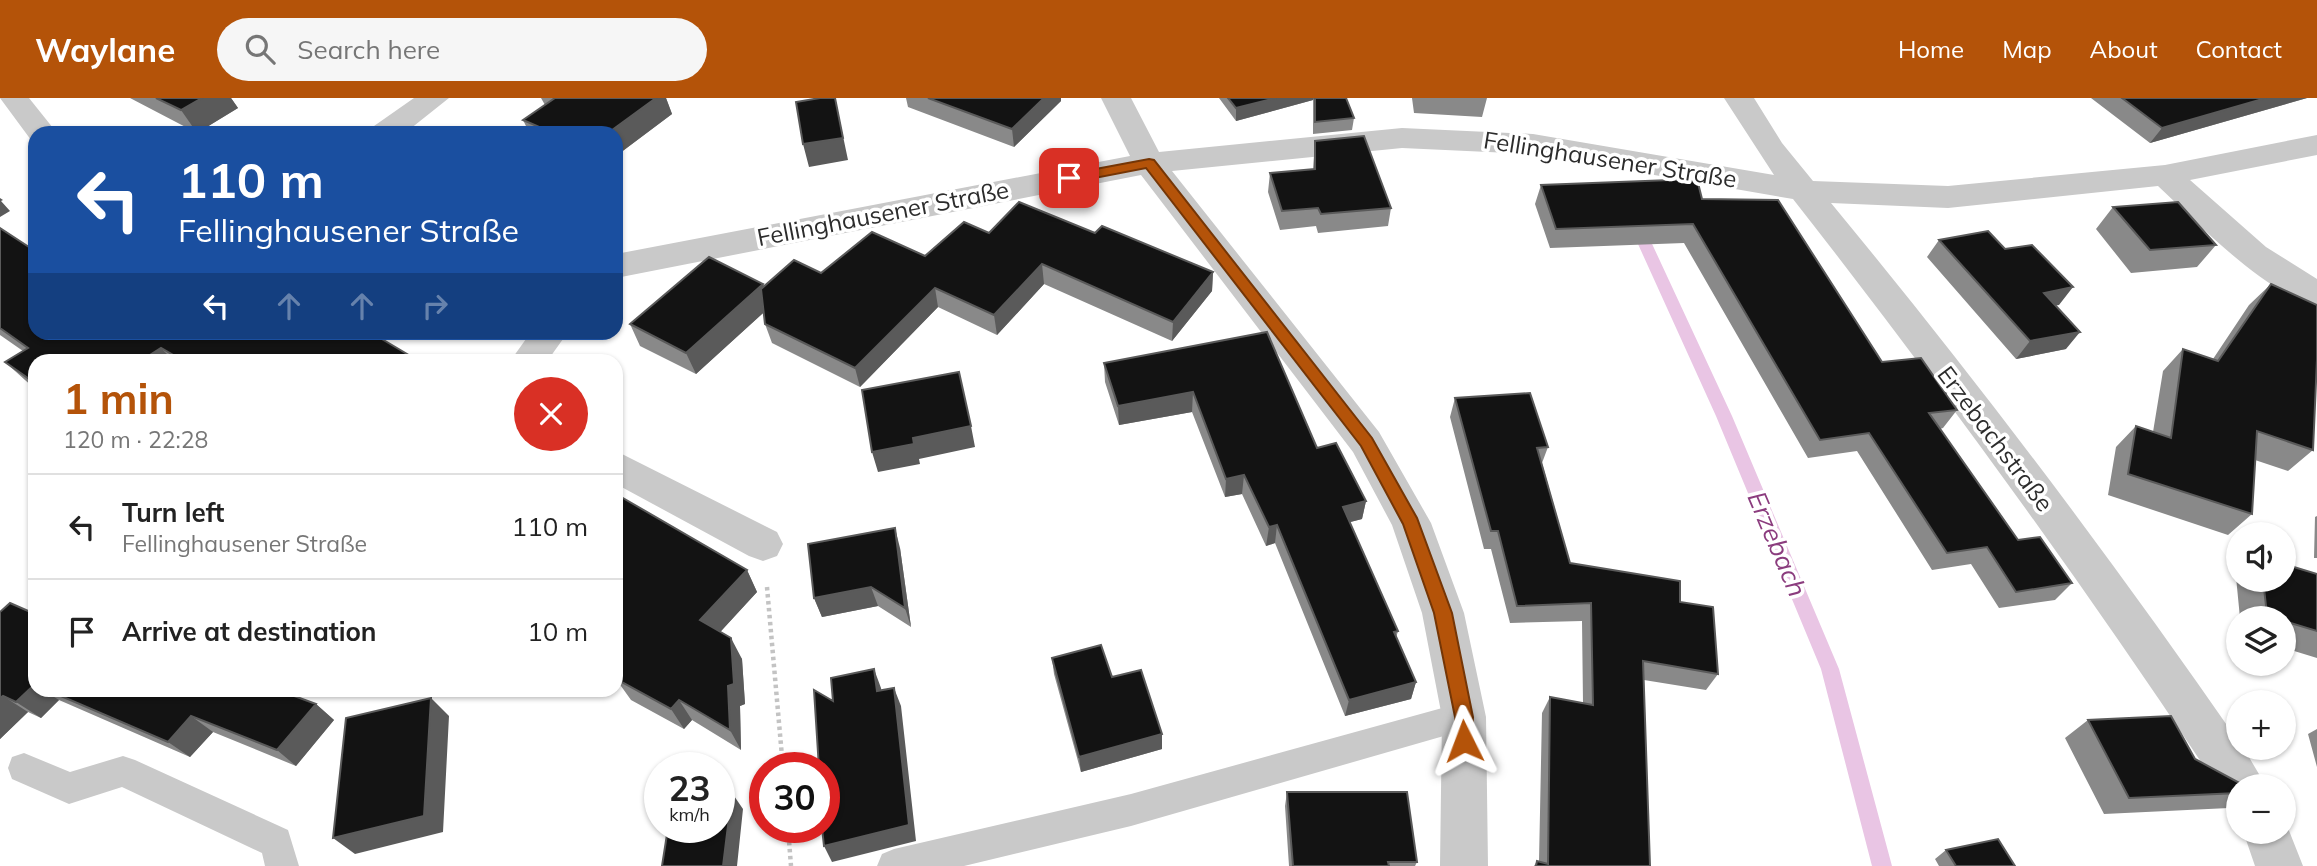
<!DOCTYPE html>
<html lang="en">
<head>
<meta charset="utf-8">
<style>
  :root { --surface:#fff; --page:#f6f6f6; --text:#222; --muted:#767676; --line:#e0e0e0; --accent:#b45309 }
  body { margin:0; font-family:Mulish,sans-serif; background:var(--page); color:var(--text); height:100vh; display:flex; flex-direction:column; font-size:26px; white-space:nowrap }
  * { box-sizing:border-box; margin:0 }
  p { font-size:23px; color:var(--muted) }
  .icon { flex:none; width:38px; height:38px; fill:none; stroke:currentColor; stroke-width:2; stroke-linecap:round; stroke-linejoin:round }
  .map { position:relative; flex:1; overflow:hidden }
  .drawer { position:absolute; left:28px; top:256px; width:595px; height:343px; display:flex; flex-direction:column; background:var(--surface); border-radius:21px; box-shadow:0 2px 5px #0004 }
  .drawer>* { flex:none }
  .banner { position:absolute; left:28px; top:28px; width:595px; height:214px; border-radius:21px; box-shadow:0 2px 5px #0004; background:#1a4fa0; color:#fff; overflow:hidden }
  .fabs { position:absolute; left:2226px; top:424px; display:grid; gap:14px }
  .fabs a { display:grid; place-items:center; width:70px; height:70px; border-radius:50%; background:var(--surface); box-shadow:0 2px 5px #0004; font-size:35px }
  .speed { position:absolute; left:644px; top:654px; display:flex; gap:14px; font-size:35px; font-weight:700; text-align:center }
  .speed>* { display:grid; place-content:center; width:91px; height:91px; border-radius:50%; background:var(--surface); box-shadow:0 2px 5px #0004; line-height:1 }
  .speed small { font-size:18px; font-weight:400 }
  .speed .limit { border:10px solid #d22; background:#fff; color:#111 }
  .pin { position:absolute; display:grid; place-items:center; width:60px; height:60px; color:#fff; margin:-30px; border-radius:14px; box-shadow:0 4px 10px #0006 }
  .me { position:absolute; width:77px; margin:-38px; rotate:357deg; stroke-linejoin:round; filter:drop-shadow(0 0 5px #0008) }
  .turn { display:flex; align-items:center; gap:24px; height:147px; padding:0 35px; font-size:32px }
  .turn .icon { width:91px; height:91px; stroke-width:2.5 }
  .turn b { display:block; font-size:49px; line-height:60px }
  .lanes { display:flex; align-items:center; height:66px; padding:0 35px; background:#0003; justify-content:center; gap:35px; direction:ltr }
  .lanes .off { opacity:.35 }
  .round { display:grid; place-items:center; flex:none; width:74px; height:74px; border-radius:37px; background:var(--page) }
  .head { display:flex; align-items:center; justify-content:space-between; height:119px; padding:0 35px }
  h1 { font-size:42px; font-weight:700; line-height:52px; color:var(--accent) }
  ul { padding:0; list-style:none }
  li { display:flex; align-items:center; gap:21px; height:105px; padding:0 35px; border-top:2px solid var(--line) }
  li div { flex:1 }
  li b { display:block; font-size:26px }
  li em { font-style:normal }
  header { display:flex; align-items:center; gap:42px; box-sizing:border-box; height:98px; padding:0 35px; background:var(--accent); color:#fff }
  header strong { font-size:33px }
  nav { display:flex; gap:38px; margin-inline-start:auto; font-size:24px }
  .search { width:490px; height:63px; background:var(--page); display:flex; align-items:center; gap:18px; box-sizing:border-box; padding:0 24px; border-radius:38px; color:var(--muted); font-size:26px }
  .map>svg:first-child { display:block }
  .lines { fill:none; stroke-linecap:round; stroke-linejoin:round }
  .stream { fill:#e9c5e4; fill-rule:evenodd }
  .path { stroke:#c3c3c3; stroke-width:4.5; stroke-dasharray:3.5 3.5; stroke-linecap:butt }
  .service { fill:#c9c9c9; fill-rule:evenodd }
  .minor { fill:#c9c9c9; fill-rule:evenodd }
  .wall { fill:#898989 }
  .shaded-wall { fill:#5a5a5a }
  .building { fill:#131313; stroke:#5a5a5a; stroke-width:2 }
  .route { fill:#b45309; stroke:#753606; stroke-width:2 }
  .labels { text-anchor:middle; stroke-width:7; stroke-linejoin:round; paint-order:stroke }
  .street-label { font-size:24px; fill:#2c2c2c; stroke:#fff }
  .water-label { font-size:26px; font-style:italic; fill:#8b3c7e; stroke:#fff }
</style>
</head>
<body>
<header>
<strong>Waylane</strong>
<div class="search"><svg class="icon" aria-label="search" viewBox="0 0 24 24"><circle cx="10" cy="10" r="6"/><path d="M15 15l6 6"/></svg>Search here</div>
<nav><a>Home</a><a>Map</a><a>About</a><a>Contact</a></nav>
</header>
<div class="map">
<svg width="2317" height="768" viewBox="0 0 2317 768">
  <rect width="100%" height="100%" fill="#fff"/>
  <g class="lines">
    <!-- stream -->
    <path class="stream" d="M1640,130L1647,135L1732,318L1839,571L1892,768H1872L1821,571L1716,318L1633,135Z"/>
    <!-- path -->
    <path class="path" d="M767,489L783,670
      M788,730L791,768"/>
    <!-- service -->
    <path class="service" d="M1464,604L1475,609L1480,619L1475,629L1131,728L964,768H877L882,756L894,751L1131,696Z
      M24,655L70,674L123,658L135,662L288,732L299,768H265L262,755L122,689L69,706L12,681L8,670L12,659Z"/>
    <!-- minor -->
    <path class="minor" d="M0,0H29L57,35H35V43L31,42Z
      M414,0H449L405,35H370L374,28Z
      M1101,0H1131L1159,54L1402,30L1533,36L1774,77L1724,0H1754L1782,45L1813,83L1948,88L2165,67L2317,37V57L2190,82L2266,149L2317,181V209C2262,193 2200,127 2158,88L1948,110L1831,105C1974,278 2110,458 2238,643V649H2243L2266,688H2238V708L2227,703C2091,497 1946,296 1793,101L1533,56L1402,50L1172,73L1379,334L1431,425L1464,515L1486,619L1488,768H1440L1442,619L1422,515L1392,427L1353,354L1141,77L616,180V156L1130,58Z
      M531,234H568L548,262H511Z
      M616,353L777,434L783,446L777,458L763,463L749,458L616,386Z
      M2284,720L2303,768H2255L2243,733H2284Z"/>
  </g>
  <!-- wall -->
  <path class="wall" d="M130,0H231L238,10L197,35Z
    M541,0H666L672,16L616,58V35L529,34L523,22L545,7Z
    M906,0H1061V3L1014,49L908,9Z
    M1219,0H1346L1354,20L1352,32L1313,36V2L1236,23Z
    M1412,0H1487L1482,19L1414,15Z
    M2091,0H2307L2150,45Z
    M1315,43L1391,110L1388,128L1318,135L1316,128L1280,132L1268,94L1270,75L1313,71Z
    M1541,87L1702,101L1882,264L1957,312L1943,330L1940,331L2018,442L2072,485L2055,502L1999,510L1971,466L1932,472L1857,353L1808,360L1684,145L1550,150L1535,106Z
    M2113,109L2216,147L2197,169L2131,175L2096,131Z
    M0,130L35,234L407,256L412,262H35V291L5,264L23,253L0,237Z
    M989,135H1095L1213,174L1212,193L1172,243L1044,186L997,237L938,209L860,289L772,245L765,226L764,214L696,276L640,248L630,226L763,186L764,189L821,175L925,158Z
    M1939,142L2059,207H2056L2066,251L2016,261L1927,159Z
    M2271,186L2317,207V277L2316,278L2313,352L2288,373L2255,362L2252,416L2228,437L2108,397L2116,349L2136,328L2153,334L2163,273L2183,251L2213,261L2249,207Z
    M1267,234L1317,350L1366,403L1362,421L1350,424L1398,533L1396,540L1416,584L1411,601L1345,618L1275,445L1266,448L1242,396L1225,399L1192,314L1119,327L1105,284L1104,265Z
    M1455,300L1548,349L1542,365L1570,465L1680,504L1718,576L1706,592L1644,582L1650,768H1534L1537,763L1539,764L1542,615L1550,599L1583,605L1582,523L1510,525L1491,451H1484L1450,319Z
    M2317,418V460H2314L2315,419Z
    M900,450L911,529L878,508L822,519L814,500Z
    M747,472L757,494L720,534L742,561L745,606L740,608L741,652L692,622L684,631L631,602L616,581Z
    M2317,476V560L2284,550V520H2240L2236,479L2238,478V481H2284Z
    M0,514L35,592H278L316,606L334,622L296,668L213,634L190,659L59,602L41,620L28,614L0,641Z
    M1052,560L1112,579L1162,636V651L1081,674L1054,576Z
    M2088,622L2195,661L2238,688V705L2229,710L2104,716L2065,640Z
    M2317,631V669L2308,636Z
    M1287,694L1417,764L1415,768H1289L1285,708Z
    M1946,752L2015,768H1939L1935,761Z"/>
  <!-- shaded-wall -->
  <path class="shaded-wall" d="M202,0H231L238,10L197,35L181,12Z
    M656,0H666L672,16L616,58V35H608Z
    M835,0L848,62L809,69L803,46Z
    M1044,0H1061V3L1014,49L1012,31Z
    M1276,0H1314L1313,2L1236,23V10Z
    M2266,0H2307L2150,45L2162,30Z
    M0,100L3,102L1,103L10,113L0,119Z
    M1042,166L1044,186L997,237L994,217Z
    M1213,174L1212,193L1172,243L1173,224Z
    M763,186L771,208L696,276L686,255Z
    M2073,189L2059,207L2030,212L2044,195Z
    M935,190L938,209L860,289L855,270Z
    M2080,234L2066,251L2016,261L2030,243Z
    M161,250L173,262H142Z
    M407,256L412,262H398Z
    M1193,294L1192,314L1119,327L1118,308Z
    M971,328L975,349L919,361L920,366L878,374L872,354L913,340Z
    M1244,377L1242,396L1225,399L1226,381Z
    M1366,403L1362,421L1339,427L1343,409Z
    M1277,427L1275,445L1266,448L1269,429Z
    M895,430L900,450L911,529L905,510Z
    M747,472L757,494L712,543L700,522Z
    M871,489L878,508L822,519L814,500Z
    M731,540L742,561L745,606L740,608L741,652L730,632L728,588Z
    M874,571L881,590L884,611L877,593Z
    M1416,584L1411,601L1345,618L1349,602Z
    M35,586V592H43L59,602L41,620L16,604Z
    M894,590L901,608L916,743L832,764L824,748Z
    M3,598L28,614L0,641V600Z
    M431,600L449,618L443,734L355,756L333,740Z
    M679,602L692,622L684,631L671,611Z
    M316,606L334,622L296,668L277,652Z
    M191,618L213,634L190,659L168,644Z
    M1162,636V651L1081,674L1079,659Z
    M732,695L743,711L737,768H723Z"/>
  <!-- building -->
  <path class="building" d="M156,0H202L181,12Z
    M555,0H656L608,35H527L537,28L523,22Z
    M820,0H835L843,40L803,46L796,4Z
    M928,0H1044L1012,31Z
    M1228,0H1276L1236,10Z
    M1315,0H1346L1354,20L1315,24Z
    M2122,0H2266L2162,30Z
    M1364,38L1391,110L1321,116L1318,110L1282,113L1270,75L1315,71V43Z
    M1697,81L1702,101L1778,102L1882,264L1921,260L1957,312L1929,315L2018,442L2040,439L2072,485L2016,494L1987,449L1947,455L1869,335L1820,342L1693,126L1556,131L1541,87Z
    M1019,104L1095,135L1102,128L1213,174L1173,224L1042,166L994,217L935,190L855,270L765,226L761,191L794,162L821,175L872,134L925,158L964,124L989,135Z
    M2178,104L2216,147L2150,152L2113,109Z
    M0,130L35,153V234H370L407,256L398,262H182L161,250L142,262H35V285L5,264L28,250L0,230Z
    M1988,133L2005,151L2032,147L2073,189L2044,195L2080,234L2030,243L1939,142Z
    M709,159L763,186L686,255L630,226Z
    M2271,186L2317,207V261L2313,352L2257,333L2252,416L2128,376L2136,328L2171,340L2183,251L2218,263Z
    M1267,234L1317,350L1336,345L1366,403L1343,409L1398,533L1394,534L1416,584L1349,602L1277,427L1269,429L1244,377L1226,381L1193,294L1118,308L1104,265Z
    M959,274L971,328L913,340L914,346L872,354L862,292Z
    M1530,295L1548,349L1537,350L1570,465L1680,483V504L1713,509L1718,576L1643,563L1650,768H1536L1537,763L1548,766L1550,599L1593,607L1591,505L1517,508L1498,433H1491L1455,300Z
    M616,396L747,472L700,522L731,540L734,586L728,588L730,632L679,602L671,611L616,581Z
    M895,430L905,510L871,489L814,500L808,446Z
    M2284,466L2317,476V533L2284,523V520H2275L2267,517L2263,481H2284Z
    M10,505L35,516V586L16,604L3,598L0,600V514Z
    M1101,547L1112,579L1141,572L1162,636L1079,659L1052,560Z
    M874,571L877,593L894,590L909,727L824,748L822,730H824V670H819L814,592L833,603L831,580Z
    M47,592H278L316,606L277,652L191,618L168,644Z
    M431,600L424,718L333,740L346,620Z
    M2171,618L2195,661L2245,688H2238V695L2129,700L2088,622Z
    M1287,694H1407L1417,764H1388L1389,768H1293Z
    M732,695L723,768H662L668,730H719V696Z
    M1998,741L2015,768H1956L1946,752Z"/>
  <!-- route -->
  <path class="route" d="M1149,61L1154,62L1372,340L1417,420L1452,515L1473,619L1471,649L1464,652L1458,649L1455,619L1434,515L1403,426L1361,348L1146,70L1069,85L1063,80L1069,76Z"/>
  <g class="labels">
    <!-- street labels -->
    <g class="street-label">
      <text transform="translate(1610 62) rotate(9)" y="8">Fellinghausener Straße</text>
      <text transform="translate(883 116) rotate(-11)" y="8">Fellinghausener Straße</text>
      <text transform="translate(1995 341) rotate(53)" y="8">Erzebachstraße</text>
    </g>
    <!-- water labels -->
    <g class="water-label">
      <text transform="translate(1777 446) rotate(67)" y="9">Erzebach</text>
    </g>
  </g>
</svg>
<div class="fabs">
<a><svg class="icon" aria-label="sound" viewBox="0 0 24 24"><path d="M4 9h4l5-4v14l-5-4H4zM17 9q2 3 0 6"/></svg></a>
<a><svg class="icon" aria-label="layers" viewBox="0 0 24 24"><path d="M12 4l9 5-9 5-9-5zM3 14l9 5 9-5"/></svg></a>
<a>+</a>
<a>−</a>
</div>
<div class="speed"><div>23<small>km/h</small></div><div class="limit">30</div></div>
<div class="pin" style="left:1069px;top:80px;background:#d93025"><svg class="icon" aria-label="arrive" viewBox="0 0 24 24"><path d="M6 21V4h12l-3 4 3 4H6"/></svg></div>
<svg class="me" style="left:1464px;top:643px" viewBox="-20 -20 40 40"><path d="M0-17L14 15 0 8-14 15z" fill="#b45309" stroke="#fff" stroke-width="4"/></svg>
<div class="banner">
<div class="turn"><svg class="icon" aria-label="left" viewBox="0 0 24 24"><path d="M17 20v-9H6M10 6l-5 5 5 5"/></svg><div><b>110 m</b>Fellinghausener Straße</div></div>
<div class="lanes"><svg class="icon" aria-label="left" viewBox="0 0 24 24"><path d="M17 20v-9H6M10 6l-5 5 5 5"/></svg><svg class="icon off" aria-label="ahead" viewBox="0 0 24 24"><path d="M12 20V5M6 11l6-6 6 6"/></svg><svg class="icon off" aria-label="ahead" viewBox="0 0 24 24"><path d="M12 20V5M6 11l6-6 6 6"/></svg><svg class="icon off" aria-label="right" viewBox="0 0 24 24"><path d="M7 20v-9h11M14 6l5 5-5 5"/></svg></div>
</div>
<section class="drawer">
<div class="head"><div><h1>1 min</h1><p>120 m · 22:28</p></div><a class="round" style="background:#d93025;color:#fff"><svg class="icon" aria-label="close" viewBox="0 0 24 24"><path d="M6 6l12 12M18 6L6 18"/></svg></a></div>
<ul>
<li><svg class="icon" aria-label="left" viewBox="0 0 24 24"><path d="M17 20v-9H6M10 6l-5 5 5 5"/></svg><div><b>Turn left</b><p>Fellinghausener Straße</p></div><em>110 m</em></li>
<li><svg class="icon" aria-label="arrive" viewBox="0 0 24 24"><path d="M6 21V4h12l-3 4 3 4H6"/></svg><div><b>Arrive at destination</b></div><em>10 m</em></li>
</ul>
</section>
</div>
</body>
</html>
